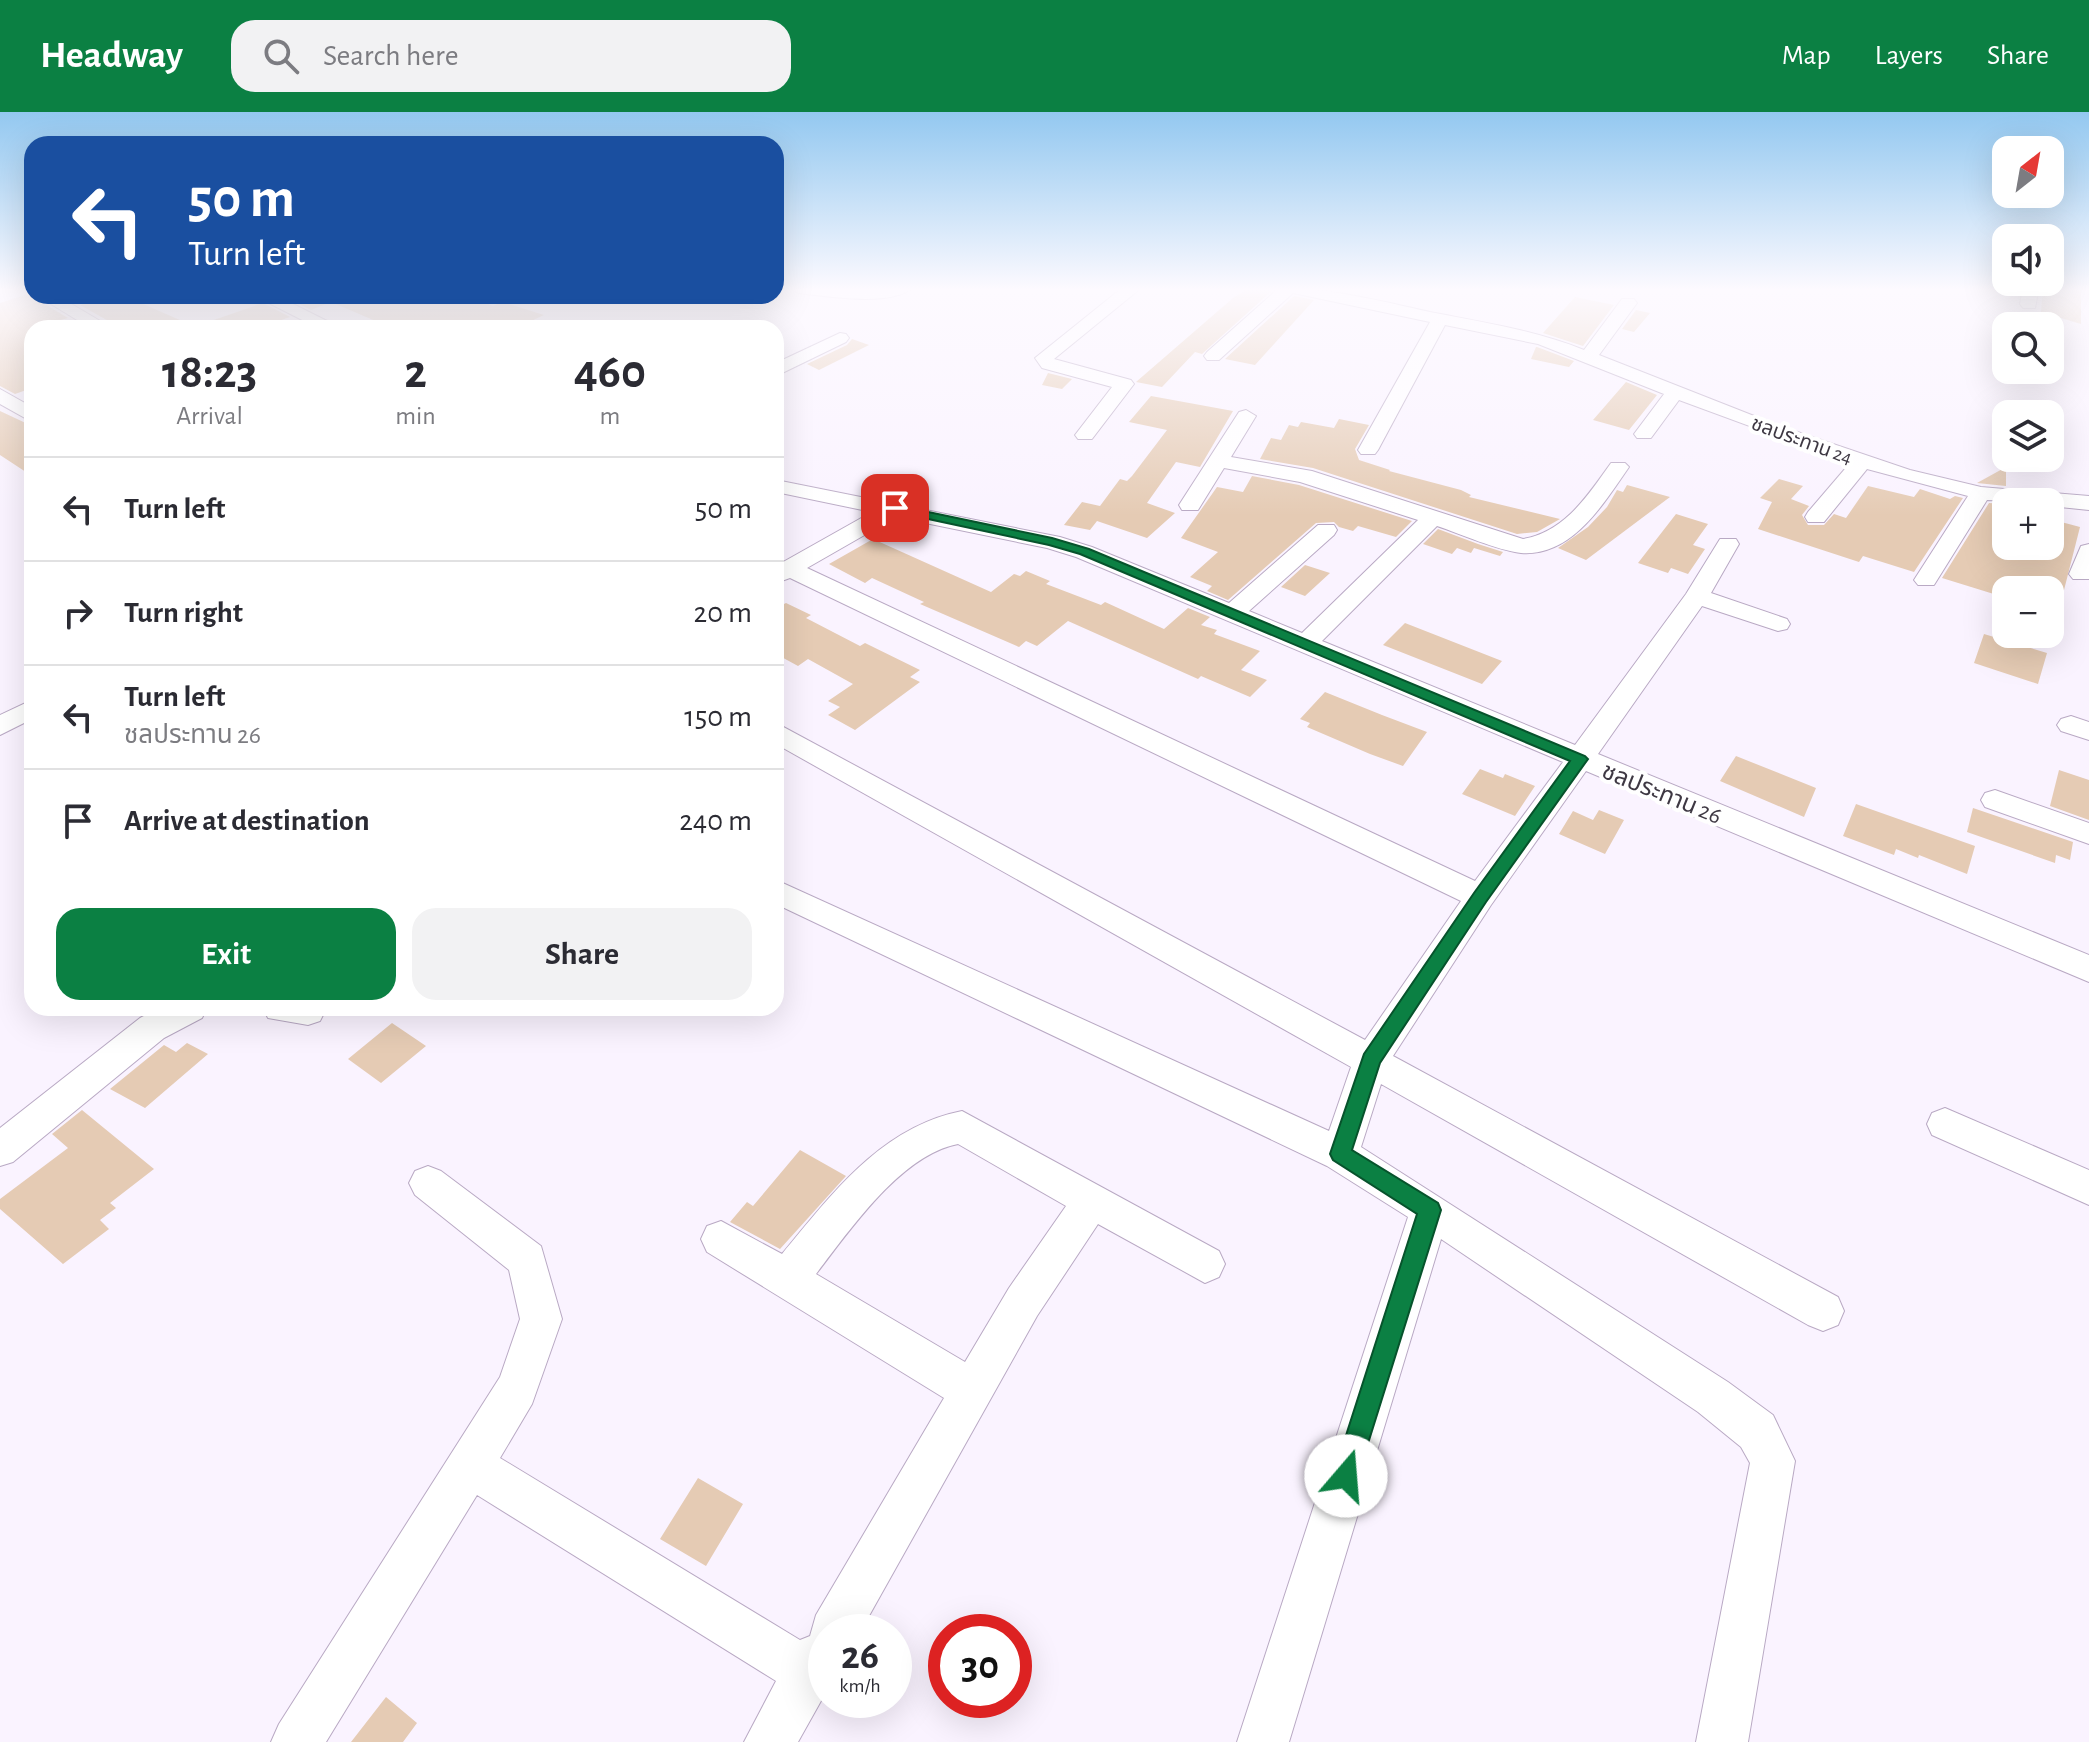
<!DOCTYPE html>
<html lang="en">
<head>
<meta charset="utf-8">
<style>
  :root { --surface:#fff; --page:#f2f2f3; --text:#2b2b33; --muted:#7c7c81; --line:#e1e1e2; --accent:#0b8043 }
  body { margin:0; font-family:"Alegreya Sans","Noto Sans Thai",sans-serif; background:var(--page); color:var(--text); height:100vh; display:flex; flex-direction:column; font-size:30px; white-space:nowrap }
  * { box-sizing:border-box; margin:0 }
  p { font-size:26px; color:var(--muted) }
  .icon { flex:none; width:44px; height:44px; fill:none; stroke:currentColor; stroke-width:2; stroke-linecap:round; stroke-linejoin:round }
  .map { position:relative; flex:1; overflow:hidden }
  .drawer { position:absolute; left:24px; top:208px; width:760px; height:696px; display:flex; flex-direction:column; background:var(--surface); border-radius:24px; box-shadow:0 8px 32px #0002 }
  .drawer>* { flex:none }
  .guide { position:absolute; left:24px; top:24px; width:760px; height:168px; border-radius:24px; box-shadow:0 8px 32px #0002; background:#1a4fa0; color:#fff; overflow:hidden }
  .needle { width:52px; rotate:31deg }
  .fabs { position:absolute; left:1992px; top:24px; display:grid; gap:16px }
  .fabs a { display:grid; place-items:center; width:72px; height:72px; border-radius:16px; background:var(--surface); box-shadow:0 8px 32px #0002; font-size:40px }
  .speed { position:absolute; left:808px; top:1502px; display:flex; gap:16px; font-size:40px; font-weight:700; text-align:center }
  .speed>* { display:grid; place-content:center; width:104px; height:104px; border-radius:50%; background:var(--surface); box-shadow:0 8px 32px #0002; line-height:1 }
  .speed small { font-size:20px; font-weight:400 }
  .speed .limit { border:12px solid #d22; background:#fff; color:#111 }
  .pin { position:absolute; display:grid; place-items:center; width:68px; height:68px; color:#fff; margin:-34px; border-radius:16px; box-shadow:0 4px 12px #0006 }
  .me { position:absolute; width:88px; margin:-44px; rotate:18deg; stroke-linejoin:round; filter:drop-shadow(0 0 6px #0008) }
  .turn { display:flex; align-items:center; gap:28px; height:168px; padding:0 32px; font-size:36px }
  .turn .icon { width:104px; height:104px; stroke-width:2.5 }
  .turn b { display:block; font-size:56px; line-height:68px }
  .eta { display:flex; justify-content:space-evenly; align-items:center; height:136px; text-align:center }
  .eta b { font-size:48px; font-weight:700; line-height:56px }
  .primary-button { display:flex; gap:16px; margin-top:auto; padding:16px 32px }
  .primary-button a { flex:1; height:92px; border-radius:24px; background:var(--accent); color:#fff; font-size:32px; font-weight:700; line-height:92px; text-align:center }
  .primary-button a+a { background:var(--page); color:var(--text) }
  ul { padding:0; list-style:none }
  li { display:flex; align-items:center; gap:24px; height:104px; padding:0 32px; border-top:2px solid var(--line) }
  li div { flex:1 }
  li b { display:block; font-size:30px }
  li em { font-style:normal }
  header { display:flex; align-items:center; gap:48px; box-sizing:border-box; height:112px; padding:0 40px; background:var(--accent); color:#fff }
  header strong { font-size:38px }
  nav { display:flex; gap:44px; margin-inline-start:auto; font-size:28px }
  .search { width:560px; height:72px; background:var(--page); display:flex; align-items:center; gap:20px; box-sizing:border-box; padding:0 28px; border-radius:24px; color:var(--muted); font-size:30px }
  .map>svg:first-child { display:block }
  .building { fill:#e5cbb4 }
  .lines { fill:none; stroke-linecap:round; stroke-linejoin:round }
  .street-casing { stroke:#b9a9c4; stroke-width:2 }
  .street { fill:#fff; fill-rule:evenodd }
  .route { fill:#0b8043; stroke:#07532c; stroke-width:2 }
  .labels { text-anchor:middle; stroke-width:8; stroke-linejoin:round; paint-order:stroke }
  .far-street-label { font-size:20px; fill:#3e3843; stroke:#fff }
  .street-label { font-size:24px; fill:#3e3843; stroke:#fff }
</style>
</head>
<body>
<header>
<strong>Headway</strong>
<div class="search"><svg class="icon" aria-label="search" viewBox="0 0 24 24"><circle cx="10" cy="10" r="6"/><path d="M15 15l6 6"/></svg>Search here</div>
<nav><a>Map</a><a>Layers</a><a>Share</a></nav>
</header>
<div class="map">
<svg width="2089" height="1630" viewBox="0 0 2089 1630">
  <rect width="100%" height="100%" fill="#faf3ff"/>
  <!-- building -->
  <path class="building" d="M1249,176L1274,177L1202,242L1195,240L1162,275L1136,270L1233,186Z
    M2043,176H2081V212L2041,200Z
    M28,182L68,206L32,216V276L15,282L0,274V191Z
    M109,184L141,191L198,216H121L80,193Z
    M284,184H466L493,194L502,190L544,203L516,216L501,212L491,216H392L331,190L311,198Z
    M1294,184L1314,188L1255,253L1225,247Z
    M1575,185L1614,193L1583,234L1543,221Z
    M263,191L290,205L258,216H203L202,212Z
    M1636,198L1650,201L1634,220L1622,217Z
    M852,227L869,233L819,258L807,252L847,233Z
    M1536,235H1537L1574,249L1569,255L1531,247Z
    M1048,261L1072,267L1062,277L1042,273Z
    M1626,270L1657,283L1629,318L1593,308Z
    M1151,284L1233,299L1200,355L1176,350L1147,391L1175,401L1147,426L1097,409L1090,418L1064,413L1082,390L1100,394L1120,367L1127,369L1132,364L1167,318L1129,310Z
    M0,299L32,314V364L0,343Z
    M1339,307L1369,313L1355,337L1359,348L1390,358L1389,359L1461,378L1471,383L1469,385L1560,407L1537,420L1517,422L1313,356L1260,347L1271,326L1281,328L1289,313L1298,315L1301,310L1334,316Z
    M2006,355V374L1977,371Z
    M1252,364L1299,373L1412,409L1396,425L1358,414L1353,419L1339,415L1334,410L1316,411L1228,488L1207,479L1212,474L1190,465L1218,440L1181,426L1217,375L1243,380Z
    M1779,367L1803,374L1791,387L1809,394L1802,403L1808,413H1824L1834,402L1846,406L1868,374L1914,385L1920,377L1950,387L1955,384L1963,386L1914,460L1863,444L1859,450L1758,417L1772,390L1760,386Z
    M1627,373L1670,385L1586,448L1558,436L1588,415L1607,395L1617,378L1623,380Z
    M1989,391L2006,392V434H2050V407L2080,415L2064,478H2031L2004,469L1997,483L1942,466Z
    M1676,402L1708,412L1693,433L1705,437L1688,462L1671,456L1668,461L1638,451Z
    M1438,417L1478,432L1503,440L1500,444L1474,436L1471,441L1457,436L1452,442L1423,432Z
    M873,427L991,480L1014,462L1020,464L1026,459L1050,469L1046,472L1101,493L1105,490L1164,517L1188,496L1210,505L1201,513L1217,518L1214,522L1260,539L1241,558L1267,568L1250,585L1201,564L1198,567L1068,509L1037,534L1026,529L1019,535L920,492L924,490L872,466L865,471L829,452Z
    M1305,453L1330,461L1305,484L1281,475Z
    M776,490L782,493L786,491L811,503L806,506L860,534L865,531L920,558L910,565L920,570L855,618L828,603L840,595L828,589L853,572L808,547L798,554L776,542Z
    M1405,511L1502,549L1482,572L1383,533Z
    M1984,522L2047,541L2038,572L1974,551Z
    M1325,580L1382,603L1427,620L1403,654L1370,642L1307,615L1310,611L1300,607Z
    M1736,644L1816,676L1804,705L1720,669Z
    M1480,657L1503,666L1505,662L1535,674L1515,704L1462,682Z
    M2059,658L2089,668V708L2050,694Z
    M1856,692L1975,734L1967,762L1919,743L1918,746L1896,737L1894,743L1843,724Z
    M1973,696L2073,730L2070,748L2056,743L2055,751L1967,720Z
    M1599,698L1624,708L1605,742L1559,722L1573,699L1593,708Z
    M392,911L426,934L381,971L348,947Z
    M187,931L208,942L145,996L110,977L164,933L176,940Z
    M82,998L154,1057L110,1091L116,1096L100,1108L109,1117L63,1152L0,1097V1087L68,1036L52,1022Z
    M800,1038L846,1064L780,1137L730,1110L747,1090L753,1094Z
    M698,1366L743,1392L706,1454L660,1427Z
    M386,1585L417,1611L403,1630H351Z"/>
  <g class="lines">
    <!-- street casing -->
    <g class="street-casing">
      <path id="street" d="M790,176H912C891,195 826,184 798,181Z
        M1122,176H1141L1054,247L1131,268L1134,272L1092,327H1078L1075,323L1112,275L1042,256L1035,246Z
        M1279,176C1331,176 1380,189 1430,200C1481,210 1535,218 1584,238L1622,187H1634L1637,191L1599,243L1777,313L1910,358L1981,375L2089,384V398L2050,394V390L1987,388L1934,473H1918L1914,468L1968,384L1867,357L1824,410H1808L1805,405L1808,400L1850,351L1679,288L1651,326H1637L1634,322L1664,282L1538,232L1445,213L1378,338L1375,342H1361L1358,338L1430,210L1293,181L1219,248H1207L1204,244L1207,240Z
        M2023,176H2039L2035,196H2023L2020,192Z
        M38,184H58L112,216H90Z
        M255,184H277L341,216H318Z
        M840,221L846,222L849,226L846,230L776,264V251Z
        M0,277L32,295V310L0,292Z
        M1246,298L1256,304L1231,345L1312,359L1523,427C1565,420 1588,383 1611,351H1625L1629,355C1604,391 1572,445 1521,441C1496,438 1461,422 1437,414L1322,529L1575,633L1686,482L1720,427H1736L1739,432L1711,481L1787,507L1790,512L1787,517L1778,519L1702,494L1598,642L2089,843V870L1586,659L1491,793L1393,944L1838,1185L1844,1199L1838,1213L1823,1219L1808,1213L1381,972L1361,1035L1728,1270L1773,1303L1795,1349L1748,1630H1696L1750,1351L1741,1335L1698,1300L1441,1127L1289,1630H1237L1408,1105L1327,1054L776,792V768L1329,1019L1351,955L776,632V611L1365,928L1461,789L790,466L776,471V454L872,400L776,380V368L1060,425L1092,435L1229,491L1318,413H1334L1337,418L1334,423L1249,499L1302,521L1418,408L1300,370L1224,356L1198,398H1182L1179,393L1239,300ZM896,405L1047,436L1076,445L1563,650L1475,769L807,456Z
        M2089,432V467H2073L2069,462L2081,434Z
        M32,588V607L0,623V603Z
        M2071,604L2089,610V628L2061,619L2057,613L2061,607Z
        M1995,678L2089,711V732L1985,695L1981,688L1985,681Z
        M159,896H207L202,906L164,926L13,1050L0,1054V1016L140,906Z
        M263,896H323L325,899L320,909L308,913L268,906Z
        M1945,996L2089,1058V1093L1932,1023L1927,1012L1932,1001Z
        M962,999L1219,1139L1225,1152L1219,1165L1205,1171L1098,1112L1037,1204L860,1520H826V1580L798,1630H744L776,1569L477,1383L326,1630H271L279,1612L500,1265L520,1207L509,1158L415,1083L409,1071L415,1059L428,1054L441,1059L541,1134L562,1207L532,1292L500,1346L800,1528L810,1524L816,1503L944,1286L707,1140L701,1127L707,1114L721,1109L782,1142C832,1082 881,1015 962,999ZM958,1032L1066,1094L1009,1176L965,1250L816,1162C850,1118 901,1043 958,1032Z"/>
    </g>
    <!-- street -->
    <use href="#street" class="street"/>
  </g>
  <!-- sky -->
  <linearGradient id="sky" x2="0" y2="1"><stop stop-color="#93c8f0"/><stop offset="0.44" stop-color="#fdfaff"/><stop offset="1" stop-color="#fdfaff" stop-opacity="0"/></linearGradient>
  <rect width="2089" height="404" fill="url(#sky)"/>
  <!-- route -->
  <path class="route" d="M895,393L1052,426L1089,437L1585,644L1588,647L1486,790L1380,951L1352,1038L1438,1091L1441,1098L1355,1373L1346,1377L1337,1373L1333,1364L1417,1102L1333,1048L1330,1042L1364,942L1474,781L1570,649L1080,442L1049,433L891,399L889,396Z"/>
  <g class="labels">
    <!-- far-street labels -->
    <g class="far-street-label">
      <text transform="translate(1802 328) rotate(20)" y="7">ชลประทาน 24</text>
    </g>
    <!-- street labels -->
    <g class="street-label">
      <text transform="translate(1662 681) rotate(22)" y="8">ชลประทาน 26</text>
    </g>
  </g>
</svg>
<div class="fabs">
<a><svg class="needle" viewBox="-14 -14 28 28"><path d="M0-13l5 13h-10z" fill="#e53935"/><path d="M0 13l5-13h-10z" fill="#7c7c81"/></svg></a>
<a><svg class="icon" aria-label="sound" viewBox="0 0 24 24"><path d="M4 9h4l5-4v14l-5-4H4zM17 9q2 3 0 6"/></svg></a>
<a><svg class="icon" aria-label="search" viewBox="0 0 24 24"><circle cx="10" cy="10" r="6"/><path d="M15 15l6 6"/></svg></a>
<a><svg class="icon" aria-label="layers" viewBox="0 0 24 24"><path d="M12 4l9 5-9 5-9-5zM3 14l9 5 9-5"/></svg></a>
<a>+</a>
<a>−</a>
</div>
<div class="speed"><div>26<small>km/h</small></div><div class="limit">30</div></div>
<div class="pin" style="left:895px;top:396px;background:#d93025"><svg class="icon" aria-label="arrive" viewBox="0 0 24 24"><path d="M6 21V4h12l-3 4 3 4H6"/></svg></div>
<svg class="me" style="left:1346px;top:1364px" viewBox="-20 -20 40 40"><circle r="19" fill="#fff"/><path d="M0-13L10 11 0 6-10 11z" fill="#0b8043"/></svg>
<div class="guide">
<div class="turn"><svg class="icon" aria-label="left" viewBox="0 0 24 24"><path d="M17 20v-9H6M10 6l-5 5 5 5"/></svg><div><b>50 m</b>Turn left</div></div>
</div>
<section class="drawer">
<div class="eta">
<div><b>18:23</b><p>Arrival</p></div>
<div><b>2</b><p>min</p></div>
<div><b>460</b><p>m</p></div>
</div>
<ul>
<li><svg class="icon" aria-label="left" viewBox="0 0 24 24"><path d="M17 20v-9H6M10 6l-5 5 5 5"/></svg><div><b>Turn left</b></div><em>50 m</em></li>
<li><svg class="icon" aria-label="right" viewBox="0 0 24 24"><path d="M7 20v-9h11M14 6l5 5-5 5"/></svg><div><b>Turn right</b></div><em>20 m</em></li>
<li><svg class="icon" aria-label="left" viewBox="0 0 24 24"><path d="M17 20v-9H6M10 6l-5 5 5 5"/></svg><div><b>Turn left</b><p>ชลประทาน 26</p></div><em>150 m</em></li>
<li><svg class="icon" aria-label="arrive" viewBox="0 0 24 24"><path d="M6 21V4h12l-3 4 3 4H6"/></svg><div><b>Arrive at destination</b></div><em>240 m</em></li>
</ul>
<div class="primary-button"><a>Exit</a><a>Share</a></div>
</section>
</div>
</body>
</html>
